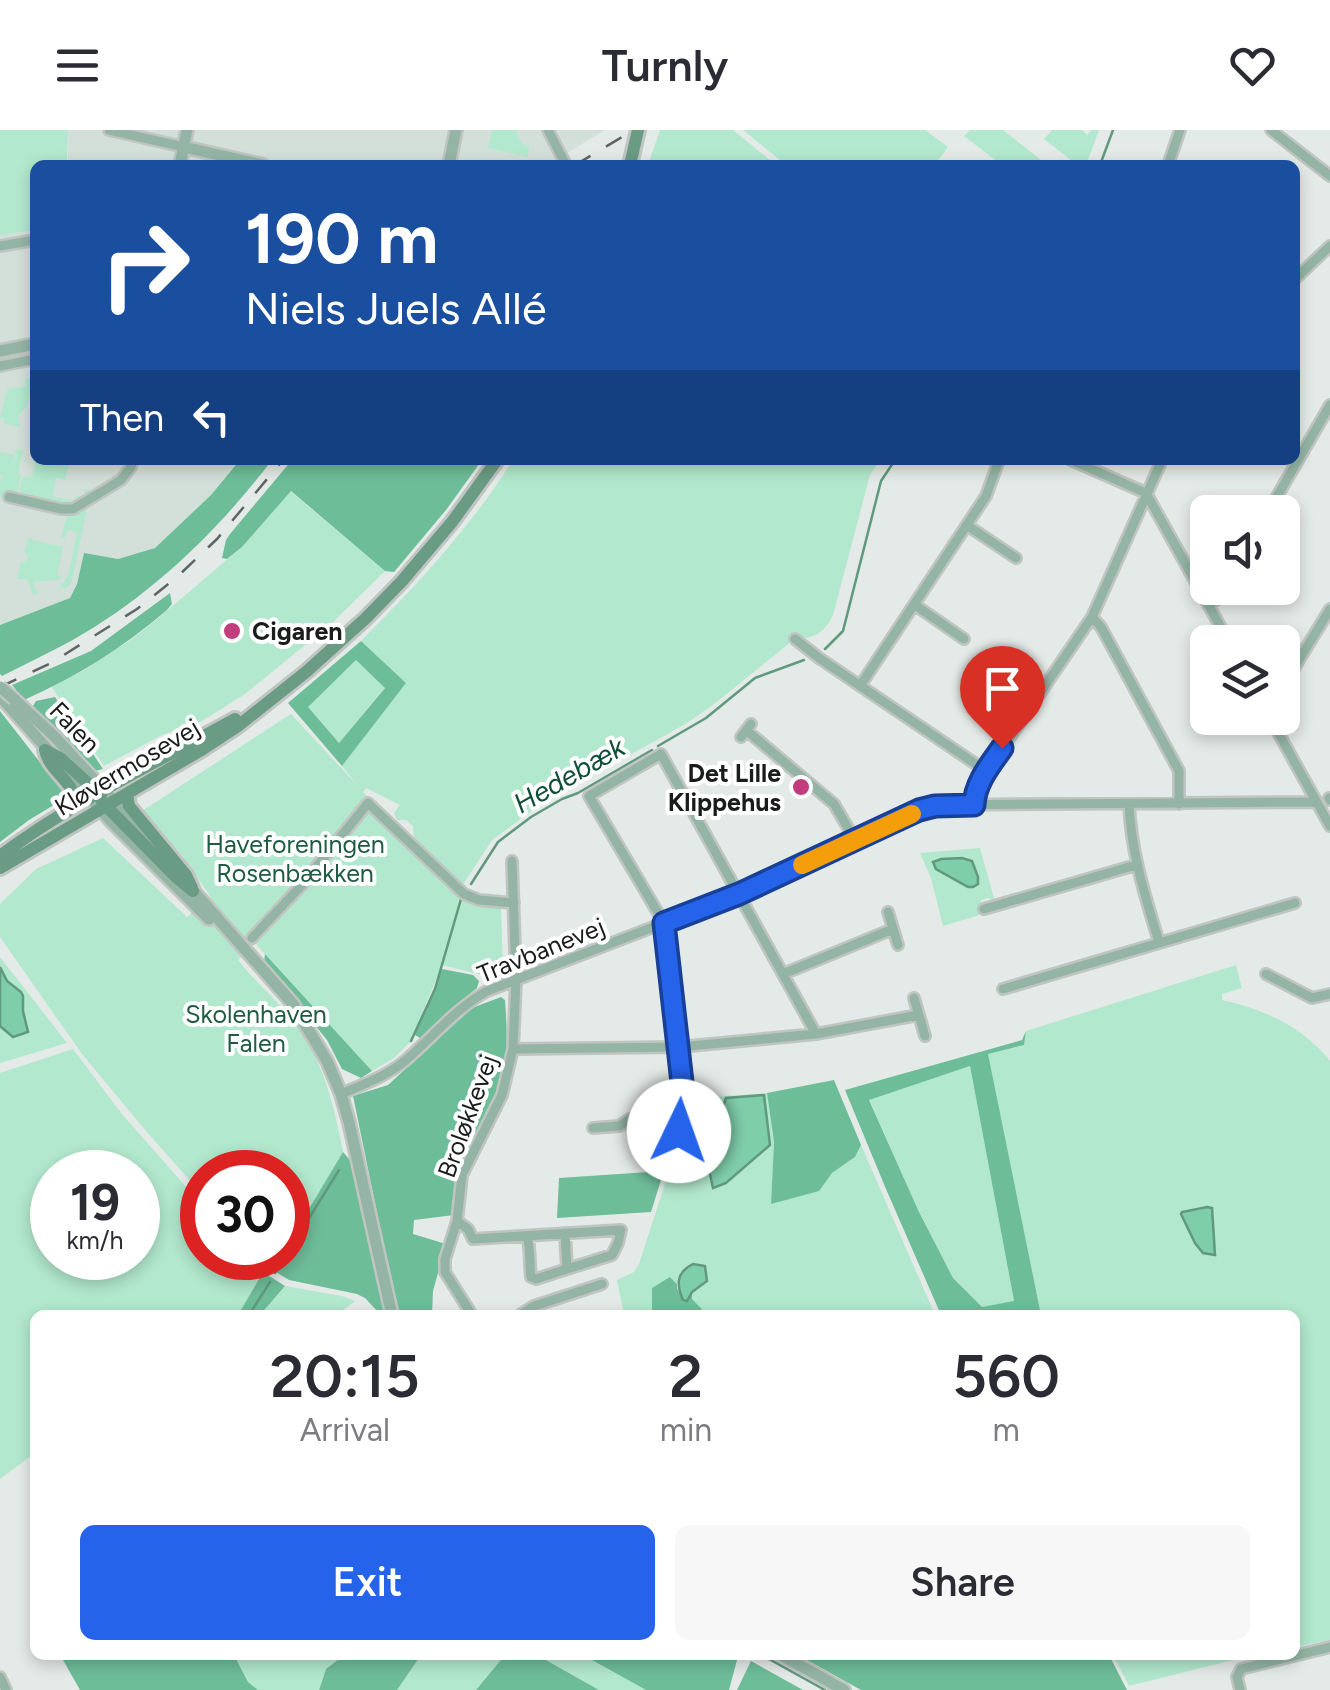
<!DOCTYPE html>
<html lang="en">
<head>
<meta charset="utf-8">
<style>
  :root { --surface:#fff; --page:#f7f7f7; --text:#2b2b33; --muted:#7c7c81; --accent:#2563eb }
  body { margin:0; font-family:Figtree,sans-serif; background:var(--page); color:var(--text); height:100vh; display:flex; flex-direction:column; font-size:38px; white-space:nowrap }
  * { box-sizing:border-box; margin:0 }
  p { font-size:32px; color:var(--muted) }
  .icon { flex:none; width:55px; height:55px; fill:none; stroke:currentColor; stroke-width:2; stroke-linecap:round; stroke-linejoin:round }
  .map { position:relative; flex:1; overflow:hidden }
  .sheet { position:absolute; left:30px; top:1180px; width:1270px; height:350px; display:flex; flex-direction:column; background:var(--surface); border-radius:15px; box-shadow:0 5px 15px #0003 }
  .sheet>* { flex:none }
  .hud { position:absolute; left:30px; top:30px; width:1270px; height:305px; border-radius:15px; box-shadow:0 5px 15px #0003; background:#1a4fa0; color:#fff; overflow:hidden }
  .controls { position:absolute; left:1190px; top:365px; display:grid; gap:20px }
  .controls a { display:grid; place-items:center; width:110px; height:110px; border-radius:15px; background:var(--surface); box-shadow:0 5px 15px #0003; font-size:50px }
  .speed { position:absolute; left:30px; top:1020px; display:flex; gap:20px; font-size:50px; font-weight:700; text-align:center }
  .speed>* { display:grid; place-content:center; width:130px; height:130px; border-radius:50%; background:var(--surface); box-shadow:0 5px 15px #0003; line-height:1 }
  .speed small { font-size:25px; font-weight:400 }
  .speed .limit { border:15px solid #d22; background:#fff; color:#111 }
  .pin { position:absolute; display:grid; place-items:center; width:85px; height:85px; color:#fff; margin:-102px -42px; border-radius:50% 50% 50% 0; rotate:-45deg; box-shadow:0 0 10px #0007 }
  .pin .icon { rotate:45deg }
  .me { position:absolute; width:110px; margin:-55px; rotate:3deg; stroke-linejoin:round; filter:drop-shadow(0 0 8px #0008) }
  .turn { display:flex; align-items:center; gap:35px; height:210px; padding:0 50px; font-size:45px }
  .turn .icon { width:130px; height:130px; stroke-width:2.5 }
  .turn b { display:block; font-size:70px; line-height:85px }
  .then { display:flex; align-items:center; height:95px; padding:0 50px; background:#0003; gap:20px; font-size:38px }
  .eta { display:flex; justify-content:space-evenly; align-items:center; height:170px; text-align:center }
  .eta b { font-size:60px; font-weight:600; line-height:70px }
  .cta { display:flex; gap:20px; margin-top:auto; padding:20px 50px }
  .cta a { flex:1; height:115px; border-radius:15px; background:var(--accent); color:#fff; font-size:40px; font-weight:600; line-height:115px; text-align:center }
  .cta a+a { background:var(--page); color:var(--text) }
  header { display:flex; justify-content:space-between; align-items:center; height:130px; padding:0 50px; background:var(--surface); font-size:45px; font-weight:600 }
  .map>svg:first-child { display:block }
  .built { fill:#d3e0d9 }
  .green { fill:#b2e8cd; fill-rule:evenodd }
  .forest { fill:#6ebd99; fill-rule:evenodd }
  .water { fill:#7fceaa; stroke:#61997f; stroke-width:2.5 }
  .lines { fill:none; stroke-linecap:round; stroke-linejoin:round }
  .stream { stroke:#61997f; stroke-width:2.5 }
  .minor-casing { stroke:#c0c5c2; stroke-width:14 }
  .tertiary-casing { stroke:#c0c5c2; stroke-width:16 }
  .secondary-casing { stroke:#c0c5c2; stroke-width:18 }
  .minor { stroke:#94b5a5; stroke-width:9 }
  .tertiary { stroke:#94b5a5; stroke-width:11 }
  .secondary { stroke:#6a9b84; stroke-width:12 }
  .rail { stroke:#616463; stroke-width:2.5; stroke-dasharray:18 18; stroke-linecap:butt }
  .tertiary-bridge-casing { stroke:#c0c5c2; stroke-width:16; stroke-linecap:butt }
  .tertiary-bridge { stroke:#94b5a5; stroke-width:11 }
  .route-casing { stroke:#184099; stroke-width:25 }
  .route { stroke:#2563eb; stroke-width:18 }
  .slow { stroke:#f59e0b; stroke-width:18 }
  .poi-dot { fill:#c23d7e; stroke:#fff; stroke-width:4 }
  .labels { text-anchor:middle; stroke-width:8; stroke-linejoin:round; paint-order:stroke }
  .poi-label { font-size:25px; font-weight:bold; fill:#1a1c1b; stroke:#fff; text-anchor:start }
  .street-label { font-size:25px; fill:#1a1c1b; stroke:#fff }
  .park-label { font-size:25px; fill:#1e5b42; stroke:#fff }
  .water-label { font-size:28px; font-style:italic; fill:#0f4f37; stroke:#fff }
</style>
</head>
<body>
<header><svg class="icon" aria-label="menu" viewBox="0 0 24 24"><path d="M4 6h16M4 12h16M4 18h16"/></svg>Turnly<svg class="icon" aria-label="heart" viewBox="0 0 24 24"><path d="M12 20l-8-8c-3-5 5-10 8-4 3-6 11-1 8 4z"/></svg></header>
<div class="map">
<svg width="1330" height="1560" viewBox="0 0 1330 1560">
  <rect width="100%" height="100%" fill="#e4eae7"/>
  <!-- built -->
  <path class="built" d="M68,0H605L547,35H68Z
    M35,100V330H240L211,365L155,418L118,429L84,424L77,454L70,468L0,495V105Z"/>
  <!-- green -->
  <path class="green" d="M0,0H68L67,35H35V100L0,105Z
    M492,0H518L517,4L522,14L529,16L528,27L488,18Z
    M660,0H733L776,35H648Z
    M743,0H925L948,17L935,35H786Z
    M970,0H1003L1041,30L1037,35H1002L964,6Z
    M1052,0H1082L1087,5L1092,0H1099L1086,35H1077L1044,9Z
    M33,247L27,277L18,285L20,297L4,293V288H0L7,260L26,256L25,249Z
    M16,319L23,320L18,344L21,345L16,367L0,368V350L3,346L0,345V322L15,325L13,338L17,325L15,323Z
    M35,330H64V333L69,334L65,350L56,348L52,366L74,371L76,365L83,366L85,359L97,361L72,377L22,368L20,358L23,346L32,347Z
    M513,330H880L870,345L833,485C826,500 814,511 797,507L714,574L687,593L534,679L492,710L462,756L464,758L461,768L475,775L501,778L503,843L498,849H488L483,845L442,835L411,911L394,928L372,941L255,813L238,830C255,852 278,871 295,893C326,934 335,982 345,1031L288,1114V1042H202V1064L146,1001L82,924L0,807V774L36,739L103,708L187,787L210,766L181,724L142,681L291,584L358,656L342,636L406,553L361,511C417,455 471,397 513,330ZM366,658L400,675L394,683L397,690H406L413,696L414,710L363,662Z
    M290,361L385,441L332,493L245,564L202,591L160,606L104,636L51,556L83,541L132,509L156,490L242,417Z
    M88,374L72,451L68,457L61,459V453H64L66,447H68L77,403L67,400L65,408L61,407L67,386L76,385Z
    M28,408L47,414L63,416L57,445L61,446L60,450L33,452L38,465L33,464L27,449H17L21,432H24L29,428L24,422Z
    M356,530L385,557L339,613L307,577Z
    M980,718L995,772L988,768L981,770L983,784L943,796L931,748L920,723Z
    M0,827L67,913L0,933Z
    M1236,835L1242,858L1222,864V870C1264,879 1303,897 1330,931V1510L1295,1517V1185H1041L987,924L1024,915L1026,901Z
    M73,919L121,983L202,1075V1128H250L263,1142L238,1185H35V1323L0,1349V943ZM52,1042H138V1128H52Z
    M970,936L1014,1172L981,1177L953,1148L919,1082L869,969Z
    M767,963L774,1012L771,1074L819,1060L832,1043L855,1027L861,1015L935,1185H698L702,1179L692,1169V1162L707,1151V1139L686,1138L677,1154L670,1147L652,1183L624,1185L617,1150L634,1142L639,1134L683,998L688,969Z
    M285,1156L342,1166L355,1171L337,1185H260Z
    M234,1525H344L326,1539L319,1560H258L248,1552Z
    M421,1525H505L476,1560H397Z
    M537,1525H583L646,1560H599Z
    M1113,1525H1253L1129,1556Z"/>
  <!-- forest -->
  <path class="forest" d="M240,330H272C217,402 151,466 71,511C49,523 25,534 2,546L0,544V495L70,468L77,454L84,423L118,429L155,418L211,365Z
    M292,330H482L446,380L394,442L385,441L291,361L242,417L227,429L222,428L226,410L230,404Z
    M170,463L172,474L167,480C123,518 76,547 24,570L12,555L91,521Z
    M361,511L406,553L342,636L288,573ZM356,530L385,558L339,613L308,577Z
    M55,567L103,639L95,641L33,576L36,571Z
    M0,581L67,667L29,690L0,712Z
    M265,824L372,941L361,948L342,939L327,910L264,832Z
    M442,839L473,845L479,851L477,858L446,883L422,909L415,905Z
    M501,867L505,870C507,898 509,927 500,954C492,980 476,1000 465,1024C456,1043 456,1064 454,1085L414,1090L413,1104L446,1114L433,1161L432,1185H398L353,966L388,955L472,878Z
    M1026,901L1024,915L988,924L1041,1185H941L886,1059L845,960L1022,910ZM970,936L1014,1171L982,1177L953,1148L919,1082L869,970Z
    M834,950L861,1015L855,1027L832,1043L819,1061L771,1074L774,1012L767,963Z
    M343,1022L350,1030L386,1185H381L365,1168L357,1164L289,1150L266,1136L274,1128H288V1114Z
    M649,1042L661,1050L651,1082L557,1088L559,1048Z
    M263,1142L285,1156L260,1185H238Z
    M670,1147L677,1154V1158L683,1170H687L692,1162V1169L702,1179L698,1185H647L652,1183V1158Z
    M70,1525H234L248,1552L258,1560H80L63,1530Z
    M344,1525H421L397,1560H319L326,1539Z
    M505,1525H537L599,1560H476Z
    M583,1525H736L737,1530L729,1560H646Z
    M798,1525H1109L1127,1560H861Z
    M751,1531L803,1560H737Z"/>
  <!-- water -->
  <path class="water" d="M941,729L962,728L972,731L978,747V754L973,757H968L936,739L933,732Z
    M0,837L7,851L21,862L23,866V881L28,902L13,907L0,896Z
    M764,965L770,1015L726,1053L713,1058L706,1026L726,968Z
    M1207,1077L1212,1078L1215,1125L1203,1123L1195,1113L1181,1084L1182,1082Z
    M693,1134L705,1136L707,1151L692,1162L687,1171L683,1170C677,1156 675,1143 693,1134Z"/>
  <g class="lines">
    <!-- stream -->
    <path class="stream" d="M1100,35L1113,0
      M825,519L843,501L881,351L895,330
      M658,616L706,588L755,548L804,530
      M471,754L498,712L531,687L562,669L578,663L652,620
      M411,911L435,859L461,769
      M288,1122L339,1040
      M275,1143L285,1128
      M249,1185L270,1152
      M762,1525L825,1560"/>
    <!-- minor casing -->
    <g class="minor-casing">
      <path id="minor" d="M109,0L184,17
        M548,0L566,35
        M1271,0L1330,46
        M1168,35L1180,0
        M0,116L35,110
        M1295,149L1330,116
        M0,236L35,229
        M1071,330L1146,363L1229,512
        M9,367L61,379H73L121,350L131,337L133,330
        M1268,382L1330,275
        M968,396L1016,428
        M915,475L964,509
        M1208,475L1216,470L1224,458
        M1092,487L1101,497L1179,641V674
        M795,509L819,528L986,641
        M1282,548L1291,543L1330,479
        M860,556L986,366L999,330
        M1270,588L1330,696
        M746,600L834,674L855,710
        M741,607L751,594
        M1329,668L1330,670
        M1129,674C1131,722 1145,766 1159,812
        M974,675V665L980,651L1092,487L1162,330
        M984,779L1136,735
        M888,782L898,815
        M252,808L301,756L368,673L464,764L479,770L514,773
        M783,844L893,799
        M1266,844L1312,868L1330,864
        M1003,859L1295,773
        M914,868L925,906
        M513,919L679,917L816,904
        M341,964C364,954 387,946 406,930C433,907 455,879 487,861L739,764L919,680L935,675L1317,672
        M593,998L619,996L630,989L681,987
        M679,1001L684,970L664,793L589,666L661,624L816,904L918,885
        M457,1091L468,1099L473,1109L621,1100L618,1113L612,1125L567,1139
        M527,1106C531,1119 529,1133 531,1147L536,1149L567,1139L565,1103
        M472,1185L445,1142V1129L457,1091L462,1045L502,965L513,919L516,850L512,731
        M520,1185L534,1176L602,1154
        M0,1547L6,1560
        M1240,1560L1237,1547L1241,1539L1330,1517"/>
    </g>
    <!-- tertiary casing -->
    <g class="tertiary-casing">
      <path id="tertiary" d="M184,17L263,35
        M180,35L187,0
        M449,35L456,0
        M0,221L35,214
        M0,566L110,690L209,789
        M14,569L54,606L155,716
        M190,757L293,874L327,931L341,964L349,992L392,1185
        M781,1525L844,1560"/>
    </g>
    <!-- secondary casing -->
    <g class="secondary-casing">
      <path id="secondary" d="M630,35L638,0
        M45,620L60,628L101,665
        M45,620C49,642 77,652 75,676
        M127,664L129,676L186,745L192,758
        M102,672L176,747L193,761
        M0,726C73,671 156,633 235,589
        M0,738L203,619L238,596L306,542L366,488L402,451L452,392L497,330"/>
    </g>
    <!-- minor -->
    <use href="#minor" class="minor"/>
    <!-- tertiary -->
    <use href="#tertiary" class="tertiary"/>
    <!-- secondary -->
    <use href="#secondary" class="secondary"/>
    <!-- rail -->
    <path class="rail" d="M575,35L634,0
      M0,557L51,533L137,479L177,447L217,409L283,330"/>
    <!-- tertiary-bridge casing -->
    <g class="tertiary-bridge-casing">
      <path id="tertiary-bridge" d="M0,557L14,569"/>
    </g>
    <!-- tertiary-bridge -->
    <use href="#tertiary-bridge" class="tertiary-bridge"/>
  </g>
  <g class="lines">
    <!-- route casing -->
    <g class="route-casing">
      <path id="route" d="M679,1001L684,970L664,793L739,764L919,680L935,676L974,675C975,653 990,635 1002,618"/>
    </g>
    <!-- route -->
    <use href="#route" class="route"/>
    <!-- slow -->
    <path class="slow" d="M802,735L912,684"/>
  </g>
  <!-- markers -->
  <g class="poi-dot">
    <circle cx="232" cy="501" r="10"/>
    <circle cx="801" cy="657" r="10"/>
  </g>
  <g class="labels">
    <!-- poi labels -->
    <g class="poi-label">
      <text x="252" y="510">Cigaren</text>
      <text x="781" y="652" text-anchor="end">Det Lille<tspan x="781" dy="29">Klippehus</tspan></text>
    </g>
    <!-- street labels -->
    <g class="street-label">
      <text transform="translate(75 597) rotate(46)" y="9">Falen</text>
      <text transform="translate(127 637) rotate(-31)" y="9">Kløvermosevej</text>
      <text transform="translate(541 820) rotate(-22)" y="9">Travbanevej</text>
      <text transform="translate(467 986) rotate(-70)" y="9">Broløkkevej</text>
    </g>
    <!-- park labels -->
    <g class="park-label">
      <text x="295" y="723">Haveforeningen<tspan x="295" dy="29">Rosenbækken</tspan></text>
      <text x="256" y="893">Skolenhaven<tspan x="256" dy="29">Falen</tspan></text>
    </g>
    <!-- water labels -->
    <g class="water-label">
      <text transform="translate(569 645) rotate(-30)" y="10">Hedebæk</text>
    </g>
  </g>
</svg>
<div class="controls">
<a><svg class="icon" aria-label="sound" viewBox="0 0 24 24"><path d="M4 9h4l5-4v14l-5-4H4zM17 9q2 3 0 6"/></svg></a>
<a><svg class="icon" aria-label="layers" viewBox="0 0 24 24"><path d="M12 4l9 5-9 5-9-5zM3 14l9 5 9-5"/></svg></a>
</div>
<div class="speed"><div>19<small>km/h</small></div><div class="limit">30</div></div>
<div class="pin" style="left:1002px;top:618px;background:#d93025"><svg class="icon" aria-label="arrive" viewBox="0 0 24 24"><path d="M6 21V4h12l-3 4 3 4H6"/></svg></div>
<svg class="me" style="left:679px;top:1001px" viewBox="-20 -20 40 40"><circle r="19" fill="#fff"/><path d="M0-13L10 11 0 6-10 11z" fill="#2563eb"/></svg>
<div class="hud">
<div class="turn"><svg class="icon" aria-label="right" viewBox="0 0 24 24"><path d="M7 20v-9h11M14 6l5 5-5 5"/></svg><div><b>190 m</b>Niels Juels Allé</div></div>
<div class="then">Then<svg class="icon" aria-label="left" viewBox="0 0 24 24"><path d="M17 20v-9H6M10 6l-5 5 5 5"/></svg></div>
</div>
<section class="sheet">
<div class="eta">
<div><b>20:15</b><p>Arrival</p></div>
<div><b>2</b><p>min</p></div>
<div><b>560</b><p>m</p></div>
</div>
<div class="cta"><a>Exit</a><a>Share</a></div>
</section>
</div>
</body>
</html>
